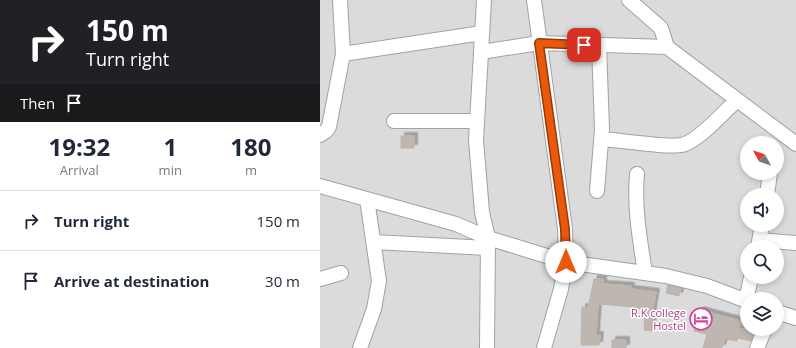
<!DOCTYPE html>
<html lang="en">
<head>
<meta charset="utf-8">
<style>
  :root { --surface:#fff; --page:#f6f6f7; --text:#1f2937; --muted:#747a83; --line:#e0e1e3 }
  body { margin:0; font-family:"Open Sans",sans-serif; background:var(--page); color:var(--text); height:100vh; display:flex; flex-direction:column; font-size:15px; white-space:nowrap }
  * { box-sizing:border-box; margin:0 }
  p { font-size:13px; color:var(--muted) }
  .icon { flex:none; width:22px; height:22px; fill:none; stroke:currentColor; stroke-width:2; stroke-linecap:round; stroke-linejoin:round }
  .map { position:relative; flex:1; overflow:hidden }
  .details { display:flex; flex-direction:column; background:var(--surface); width:320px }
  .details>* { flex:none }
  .hud { background:#202124; color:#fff; overflow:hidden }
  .needle { width:26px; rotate:310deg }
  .controls { position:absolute; left:420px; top:136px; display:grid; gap:8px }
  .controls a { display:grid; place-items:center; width:44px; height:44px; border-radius:50%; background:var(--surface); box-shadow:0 2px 6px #0003; font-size:20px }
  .pin { position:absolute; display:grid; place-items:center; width:34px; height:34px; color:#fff; margin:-17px; border-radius:8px; box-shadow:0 2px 6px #0006 }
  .me { position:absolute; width:44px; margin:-22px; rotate:0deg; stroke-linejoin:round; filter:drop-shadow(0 0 3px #0008) }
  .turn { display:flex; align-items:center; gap:14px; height:84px; padding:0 20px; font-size:18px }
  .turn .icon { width:52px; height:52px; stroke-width:2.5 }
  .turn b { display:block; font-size:28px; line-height:34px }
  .then { display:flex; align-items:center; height:38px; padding:0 20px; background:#0003; gap:8px; font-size:15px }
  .eta { display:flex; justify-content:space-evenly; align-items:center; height:68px; text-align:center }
  .eta b { font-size:24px; font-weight:700; line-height:28px }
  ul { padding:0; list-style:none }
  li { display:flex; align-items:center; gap:12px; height:60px; padding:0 20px; border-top:1px solid var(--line) }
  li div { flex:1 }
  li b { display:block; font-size:15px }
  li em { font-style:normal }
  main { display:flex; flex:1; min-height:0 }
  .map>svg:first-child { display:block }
  .residential { fill:#dcdbdb; fill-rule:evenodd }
  .building { fill:#beb7b1; stroke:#beb2a8; filter:url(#shadow) }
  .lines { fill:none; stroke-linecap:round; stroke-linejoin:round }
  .minor-casing { stroke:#a2a2a2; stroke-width:16 }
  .minor { stroke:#fff; stroke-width:14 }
  .route-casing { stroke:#983908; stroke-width:10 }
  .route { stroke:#ea580c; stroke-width:7 }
  .labels { text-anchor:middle; stroke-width:3; stroke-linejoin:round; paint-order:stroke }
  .hotel-label { font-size:11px; fill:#b23c85; stroke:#fff; text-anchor:end }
</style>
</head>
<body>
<main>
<section class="details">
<div class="hud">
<div class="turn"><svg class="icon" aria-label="right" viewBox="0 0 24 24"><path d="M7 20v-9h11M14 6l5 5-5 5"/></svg><div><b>150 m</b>Turn right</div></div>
<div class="then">Then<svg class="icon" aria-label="arrive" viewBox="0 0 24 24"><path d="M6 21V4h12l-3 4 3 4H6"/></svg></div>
</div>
<div class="eta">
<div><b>19:32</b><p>Arrival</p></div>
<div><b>1</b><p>min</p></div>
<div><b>180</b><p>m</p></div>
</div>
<ul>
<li><svg class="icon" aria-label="right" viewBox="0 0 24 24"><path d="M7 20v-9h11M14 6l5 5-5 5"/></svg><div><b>Turn right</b></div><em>150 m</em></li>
<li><svg class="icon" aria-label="arrive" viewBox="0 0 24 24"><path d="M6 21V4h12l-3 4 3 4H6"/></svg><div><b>Arrive at destination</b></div><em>30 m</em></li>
</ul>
</section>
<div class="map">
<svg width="476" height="348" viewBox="0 0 476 348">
  <defs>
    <filter id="shadow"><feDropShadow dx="3.5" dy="-3.5" stdDeviation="0" flood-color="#0004"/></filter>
  </defs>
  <rect width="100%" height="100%" fill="#eeebe4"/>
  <!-- residential -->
  <path class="residential" d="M0,0H476V348H0ZM427,143H457V173H427ZM427,195H457V225H427ZM427,247H457V277H427ZM427,299H457V329H427Z"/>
  <!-- building -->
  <path class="building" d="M81,136H94V148H81Z
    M274,279H283V284L311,286V289L336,292L333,310L332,331L324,330L325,309L315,308V307L278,304L276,335H280L279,345H261L262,307L268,308Z
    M348,285L361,288L359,296L346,293Z
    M380,310L421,321L419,329H436L431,341L417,338V341L405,339L402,348H383L387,334L374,331Z
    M292,340H306V348H292Z"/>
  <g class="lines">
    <!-- minor casing -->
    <g class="minor-casing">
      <path id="minor" d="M164,0L156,140L162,212L168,238L167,348
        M214,0L245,229L246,262L241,289L224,348
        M309,0L341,28L347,47
        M161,52L219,43L347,47L476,144
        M23,54L162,33
        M74,121H157
        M0,135L6,131L9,127L23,54L20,0
        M282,139C298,140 353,149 365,144C380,139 404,112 417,100
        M317,174C314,208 320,240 325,273
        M0,186L136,224L168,238L246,262L346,276L387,286L427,301
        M277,191L282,129L279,45
        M447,195L450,173
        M440,240L476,243
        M54,242L168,248
        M438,247L442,225
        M0,279L21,273
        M426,301L431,277
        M457,312L476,318
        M40,348L54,309L59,281L47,199
        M437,348L445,329"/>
    </g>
    <!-- minor -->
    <use href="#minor" class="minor"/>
  </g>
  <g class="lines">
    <!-- route casing -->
    <g class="route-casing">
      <path id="route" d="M246,262L245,229L219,43L264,45"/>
    </g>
    <!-- route -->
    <use href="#route" class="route"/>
  </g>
  <!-- icons -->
  <defs>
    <g id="hotel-ring" transform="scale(1.15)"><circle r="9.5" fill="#fff" stroke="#d1479c" stroke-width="1.5"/><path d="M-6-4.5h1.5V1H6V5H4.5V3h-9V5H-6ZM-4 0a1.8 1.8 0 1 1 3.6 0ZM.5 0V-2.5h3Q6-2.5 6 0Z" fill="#d1479c"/></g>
  </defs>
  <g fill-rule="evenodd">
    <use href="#hotel-ring" x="381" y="319"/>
  </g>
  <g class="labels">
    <!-- hotel labels -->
    <g class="hotel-label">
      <text x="366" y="317">R.K college<tspan x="366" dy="13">Hostel</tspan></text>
    </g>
  </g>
</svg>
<div class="controls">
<a><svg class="needle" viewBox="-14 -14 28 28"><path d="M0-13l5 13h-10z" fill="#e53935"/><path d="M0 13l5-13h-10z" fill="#747a83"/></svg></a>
<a><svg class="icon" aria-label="sound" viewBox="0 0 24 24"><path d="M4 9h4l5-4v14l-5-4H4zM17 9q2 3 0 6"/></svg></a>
<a><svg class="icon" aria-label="search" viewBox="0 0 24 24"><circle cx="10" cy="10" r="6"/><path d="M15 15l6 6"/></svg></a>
<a><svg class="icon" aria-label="layers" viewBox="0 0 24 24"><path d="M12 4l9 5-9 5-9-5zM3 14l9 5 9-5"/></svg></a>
</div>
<div class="pin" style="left:264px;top:45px;background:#d93025"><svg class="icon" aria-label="arrive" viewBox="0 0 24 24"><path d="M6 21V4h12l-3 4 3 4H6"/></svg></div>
<svg class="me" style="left:246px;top:262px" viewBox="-20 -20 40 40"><circle r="19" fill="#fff"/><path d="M0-13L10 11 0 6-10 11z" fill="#ea580c"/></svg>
</div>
</main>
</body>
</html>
